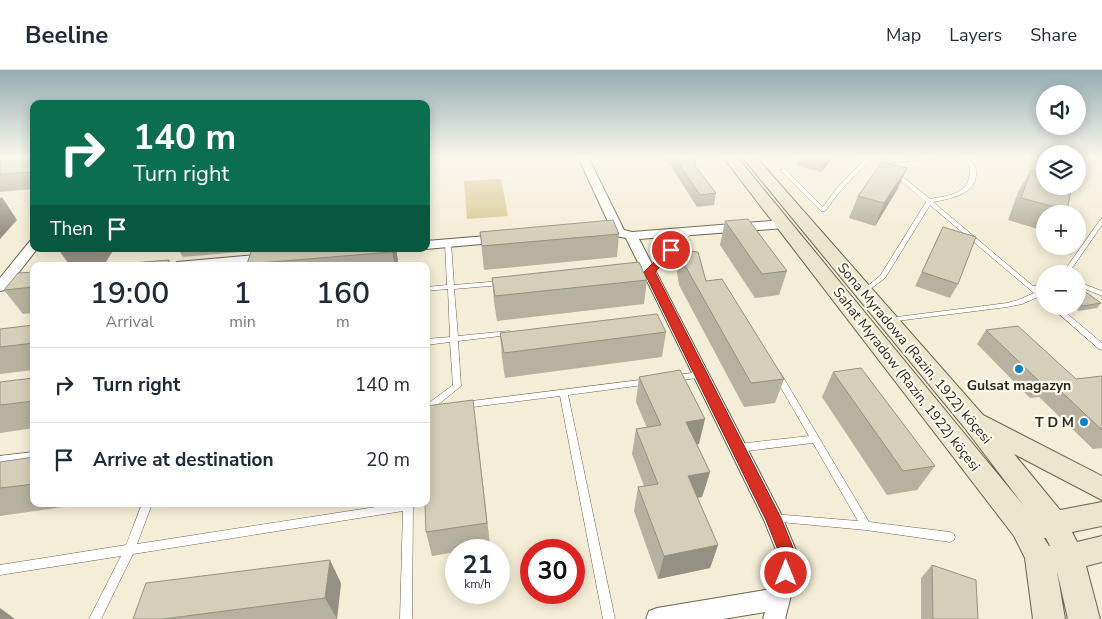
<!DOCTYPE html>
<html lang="en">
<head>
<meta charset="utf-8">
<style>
  :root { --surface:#fff; --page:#f6f6f7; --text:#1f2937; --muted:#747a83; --line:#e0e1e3 }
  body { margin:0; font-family:"Nunito Sans",sans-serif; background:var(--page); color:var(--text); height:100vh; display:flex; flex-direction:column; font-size:19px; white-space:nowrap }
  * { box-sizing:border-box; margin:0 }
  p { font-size:16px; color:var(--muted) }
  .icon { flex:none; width:28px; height:28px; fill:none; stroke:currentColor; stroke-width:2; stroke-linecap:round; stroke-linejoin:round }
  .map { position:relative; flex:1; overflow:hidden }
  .panel { position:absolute; left:30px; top:192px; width:400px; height:245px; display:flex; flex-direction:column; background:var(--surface); border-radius:10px; box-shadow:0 2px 12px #0003 }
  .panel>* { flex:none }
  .top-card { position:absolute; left:30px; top:30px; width:400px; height:152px; border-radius:10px; box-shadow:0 2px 12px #0003; background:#0b6e4f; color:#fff; overflow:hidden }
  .controls { position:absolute; left:1036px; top:15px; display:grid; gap:10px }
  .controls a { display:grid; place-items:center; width:50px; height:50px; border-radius:50%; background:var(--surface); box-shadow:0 2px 12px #0003; font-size:25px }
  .speed { position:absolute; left:445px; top:469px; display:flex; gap:10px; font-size:25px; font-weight:700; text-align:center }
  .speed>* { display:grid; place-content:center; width:65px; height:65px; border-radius:50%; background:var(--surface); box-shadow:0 2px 12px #0003; line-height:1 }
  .speed small { font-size:12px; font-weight:400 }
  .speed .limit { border:8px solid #d22; background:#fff; color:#111 }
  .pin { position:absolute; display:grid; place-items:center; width:42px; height:42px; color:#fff; margin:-21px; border:2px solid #fff; border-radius:50%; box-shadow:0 1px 5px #0007 }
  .me { position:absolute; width:55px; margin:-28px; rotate:0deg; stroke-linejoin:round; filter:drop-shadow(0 0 4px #0008) }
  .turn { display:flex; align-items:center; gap:18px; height:105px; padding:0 20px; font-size:22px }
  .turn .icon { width:65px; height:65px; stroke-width:2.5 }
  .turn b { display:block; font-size:35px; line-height:42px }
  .then { display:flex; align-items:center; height:48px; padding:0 20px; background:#0003; gap:10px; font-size:19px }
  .eta { display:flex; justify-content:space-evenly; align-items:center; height:85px; text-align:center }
  .eta b { font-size:30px; font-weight:600; line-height:35px }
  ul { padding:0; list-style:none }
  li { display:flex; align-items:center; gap:15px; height:75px; padding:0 20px; border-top:1px solid var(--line) }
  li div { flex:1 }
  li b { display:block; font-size:19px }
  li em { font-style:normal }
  header { display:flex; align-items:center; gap:30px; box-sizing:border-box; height:70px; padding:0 25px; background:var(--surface); border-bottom:1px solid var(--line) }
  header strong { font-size:24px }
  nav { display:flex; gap:28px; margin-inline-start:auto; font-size:18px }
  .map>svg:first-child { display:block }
  .green { fill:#d9c890 }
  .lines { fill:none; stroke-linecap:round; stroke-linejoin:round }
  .lane-casing { stroke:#696350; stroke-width:1 }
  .street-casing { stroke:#696350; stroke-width:2 }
  .secondary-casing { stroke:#696350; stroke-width:2 }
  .lane { fill:#fff; fill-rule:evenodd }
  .street { fill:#fff; fill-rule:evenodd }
  .secondary { fill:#ece5cd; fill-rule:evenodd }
  .wall { fill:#b7b29f }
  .shaded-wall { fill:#959182 }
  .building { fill:#d5cfb9; stroke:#959182 }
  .route { fill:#d93025; stroke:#8d1f18 }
  .poi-dot { fill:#0484cc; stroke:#fefbed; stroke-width:2 }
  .labels { text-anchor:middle; stroke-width:4.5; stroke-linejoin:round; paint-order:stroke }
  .street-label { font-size:14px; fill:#2a271f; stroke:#fefbed }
  .poi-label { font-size:14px; font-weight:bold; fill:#2a271f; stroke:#fefbed }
</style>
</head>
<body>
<header>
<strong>Beeline</strong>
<nav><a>Map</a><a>Layers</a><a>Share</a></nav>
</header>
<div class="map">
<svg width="1102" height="549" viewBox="0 0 1102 549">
  <rect width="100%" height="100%" fill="#f4edd7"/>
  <!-- green -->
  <path class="green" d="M501,109L508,146L467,149L464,111Z"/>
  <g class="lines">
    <!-- lane casing -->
    <g class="lane-casing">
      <path id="lane" d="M770,87H781C778,89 773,89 770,87Z
        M867,87H873L841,120L825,141H821L780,100L785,99L823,137L837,118Z
        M873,87H879L883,90L921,87H936L934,89L886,93L930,129C951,125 972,124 970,96L960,87H965L975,95C982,123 954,128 933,132L1033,216L1045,214V218L1037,219L1045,225V231L1038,227L1022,234L1007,237L889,252H886L885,250L889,248L1007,233L1018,230L1034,223L930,135L885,208L865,223H861L860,222L861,221L880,206L926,132Z
        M1102,149V155L1068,204H1062L1100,150Z
        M690,160L693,162L674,181L688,192L689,193L688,194H684L671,184L651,203H643L642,202L643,201L647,200L688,161Z
        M448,171L451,173L454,215L501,211L504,213L501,215L454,219L458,266L509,261L513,263L509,265L458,271L461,316L429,342L426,343V335L453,315L450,272L426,275V269L450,267L448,219L426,221V217L447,215L445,173Z
        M1078,212L1102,221V226L1078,216Z
        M1050,236H1058L1102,273V280L1099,279Z
        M777,301L780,302L869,452L950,462L954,464L955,467L954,470L950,472L866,460L770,451L768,448L770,445L773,444L858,451L813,373L738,382L735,381L734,378L735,375L738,374L809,366L773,304L774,302Z
        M702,302L705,303L706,305L705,307L675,311L672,310L671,308L672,306L675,305Z
        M648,309L651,310L652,312L651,314L568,325L615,549H603L560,326L464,338L461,337L460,335L461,333L464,332Z
        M34,382V390L0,394V386Z
        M142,434H152L137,474L395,434H413L412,549H400L403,441L133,484L101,549H89L121,486L0,505V495L126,475Z"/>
    </g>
    <!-- street casing -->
    <g class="street-casing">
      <path id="street" d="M578,87H588L624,160L632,162L784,150L790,154L784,158L639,169L780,442L800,490L785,549H763L765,542L723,549H646L649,541L657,538L771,519L780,490L764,450L626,168C616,165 600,168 593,161L599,157L611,158Z
        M499,165L503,166L505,169L503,172L426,179V171Z
        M34,170V179H37L5,220L0,221V208L30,171Z
        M268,184L274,188L272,191L218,196H171L177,192Z"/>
    </g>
    <!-- secondary casing -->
    <g class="secondary-casing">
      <path id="secondary" d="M723,87H737L1024,436L964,357L742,87H756L983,345L1102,406V430L1014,384L1060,440L1102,432V456L1072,462L1077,472L1102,466V492L1086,496L1100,549H1068L1057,501L1065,549H1033L1025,488L1014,466ZM1044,468H1046L1050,476H1049Z"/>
    </g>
    <!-- lane -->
    <use href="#lane" class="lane"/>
    <!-- street -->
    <use href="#street" class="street"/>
    <!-- secondary -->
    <use href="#secondary" class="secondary"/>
  </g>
  <!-- wall -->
  <path class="wall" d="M34,87V119L0,122V104Z
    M665,87H692L696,92L695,96L716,123L714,135L697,137Z
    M800,87H834L821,102L797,96Z
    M907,98L897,120L875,156L849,148L858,126Z
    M1031,100L1067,140L1064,144H1045V161L1008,150L1018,122Z
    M725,151L787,201L779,225L755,228L720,175Z
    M943,157L958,214L950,228L915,216Z
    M480,162L619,164L617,187L484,200Z
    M178,179H396L398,191V196H248L247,194L252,181L183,187Z
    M681,180L706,211L784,309L775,333L744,337L679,215L677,203Z
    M34,202V243L23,244L4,220Z
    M492,208L647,210L644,234L497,251L494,232Z
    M1078,222L1101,233L1097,238L1079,241L1073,236H1078Z
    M34,255V300L0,304V259Z
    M986,260L1076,309L1102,306V378L1093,379L1039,327L1030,328L977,274Z
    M666,262L662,287L505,308L502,288L500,263Z
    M833,302L935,396L917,420L887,425L822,327Z
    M639,307L699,374H696L710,402L702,427L697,428L718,475L710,498L658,509L634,441L638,417L644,416L632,384L636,359L647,358L636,332Z
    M34,308V358L0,363V312Z
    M476,355L490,476L466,480H456V482L432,486L426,462Z
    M34,387V434H71L70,436L0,446V392Z
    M932,495L978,549H921V508Z
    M341,513L337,549H133Z"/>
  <!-- shaded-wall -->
  <path class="shaded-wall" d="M826,87H834L821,102Z
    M907,98L897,120L875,156L884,133Z
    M2,127L17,150L0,169V128Z
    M99,179H114L106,192L70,196L61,183Z
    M393,179H396L398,191V196H395L392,182Z
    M169,190L172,196H166Z
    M473,330L476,355L490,476L487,453Z
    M705,349L699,374L680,377L686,352Z
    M710,402L702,427L681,431L688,406Z
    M718,475L710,498L658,509L664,486Z
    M330,490L341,513L337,549L325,528Z
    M0,538L15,549H0Z"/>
  <!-- building -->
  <path class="building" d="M0,87H34V102L0,104Z
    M674,87H692L696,92L693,93L716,123L700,125Z
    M882,92L907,98L884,133L858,126Z
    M1031,100L1045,104V116H1072L1067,140L1021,128Z
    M748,149L787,201L762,204L725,151Z
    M613,150L619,164L482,176L480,162Z
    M943,157L976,167L958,214L922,202Z
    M64,179H99L61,183Z
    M252,179H393L392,182L247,194Z
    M681,180L698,182L706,211L722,209L784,309L751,313L683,192Z
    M169,190L166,196H94Z
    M639,192L647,210L495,226L492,208Z
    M34,202V217L4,220L18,203Z
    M1084,221L1101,233L1083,236L1078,232V222Z
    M657,244L666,262L504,283L500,263Z
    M34,255V273L0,277V259Z
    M1018,256L1076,309L1102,306V360L1051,312L1041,313L986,260Z
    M861,298L935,396L903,401L833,302Z
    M680,300L705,349L686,352L710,402L688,406L718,475L664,486L638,417L658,414L636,359L661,355L639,307Z
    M34,308V331L0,335V312Z
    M473,330L487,453L426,462L425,434H426V336Z
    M34,387V414L0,418V392Z
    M330,490L325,528L163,549H133L146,513Z
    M932,495L976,510L978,549H933Z"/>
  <!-- sky -->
  <linearGradient id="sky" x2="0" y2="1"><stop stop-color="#94adb2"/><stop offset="0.53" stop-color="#faf7ed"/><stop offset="1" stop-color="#faf7ed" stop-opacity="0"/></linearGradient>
  <rect width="1102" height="164" fill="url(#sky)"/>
  <!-- route -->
  <path class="route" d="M668,178H671L676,180L655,202L781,448L798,490L792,508L786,510L780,508L778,503L782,490L766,450L644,202Z"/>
  <!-- markers -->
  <g class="poi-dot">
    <circle cx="1019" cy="299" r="5"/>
    <circle cx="1084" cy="352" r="5"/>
  </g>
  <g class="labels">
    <!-- street labels -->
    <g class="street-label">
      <text transform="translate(915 283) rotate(50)" y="5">Sona Myradowa (Razin, 1922) köçesi</text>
      <text transform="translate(907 309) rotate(52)" y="5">Sahat Myradow (Razin, 1922) köçesi</text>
    </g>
    <!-- poi labels -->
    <g class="poi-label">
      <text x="1019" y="320">Gulsat magazyn</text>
      <text x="1074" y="357" text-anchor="end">T D M</text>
    </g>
  </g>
</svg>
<div class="controls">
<a><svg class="icon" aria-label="sound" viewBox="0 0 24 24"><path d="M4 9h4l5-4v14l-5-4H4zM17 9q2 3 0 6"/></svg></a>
<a><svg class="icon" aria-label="layers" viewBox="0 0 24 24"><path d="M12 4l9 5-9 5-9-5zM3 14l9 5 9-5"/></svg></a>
<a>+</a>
<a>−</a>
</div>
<div class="speed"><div>21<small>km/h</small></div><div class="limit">30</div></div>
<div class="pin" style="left:671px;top:180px;background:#d93025"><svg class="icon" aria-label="arrive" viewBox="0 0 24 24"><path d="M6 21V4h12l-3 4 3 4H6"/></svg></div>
<svg class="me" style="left:786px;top:503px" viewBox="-20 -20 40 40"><circle r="17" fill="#d93025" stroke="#fff" stroke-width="3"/><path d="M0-11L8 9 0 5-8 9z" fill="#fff"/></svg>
<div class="top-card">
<div class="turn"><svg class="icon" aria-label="right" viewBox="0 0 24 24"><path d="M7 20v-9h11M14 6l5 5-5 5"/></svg><div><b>140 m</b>Turn right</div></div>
<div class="then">Then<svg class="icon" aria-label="arrive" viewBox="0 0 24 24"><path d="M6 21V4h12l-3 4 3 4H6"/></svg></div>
</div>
<section class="panel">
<div class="eta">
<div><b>19:00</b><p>Arrival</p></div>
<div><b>1</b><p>min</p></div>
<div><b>160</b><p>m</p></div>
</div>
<ul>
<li><svg class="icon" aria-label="right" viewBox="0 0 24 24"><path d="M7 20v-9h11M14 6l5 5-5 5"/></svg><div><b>Turn right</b></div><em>140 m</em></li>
<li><svg class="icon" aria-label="arrive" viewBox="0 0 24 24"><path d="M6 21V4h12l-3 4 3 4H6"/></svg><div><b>Arrive at destination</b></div><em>20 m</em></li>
</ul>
</section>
</div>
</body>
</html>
